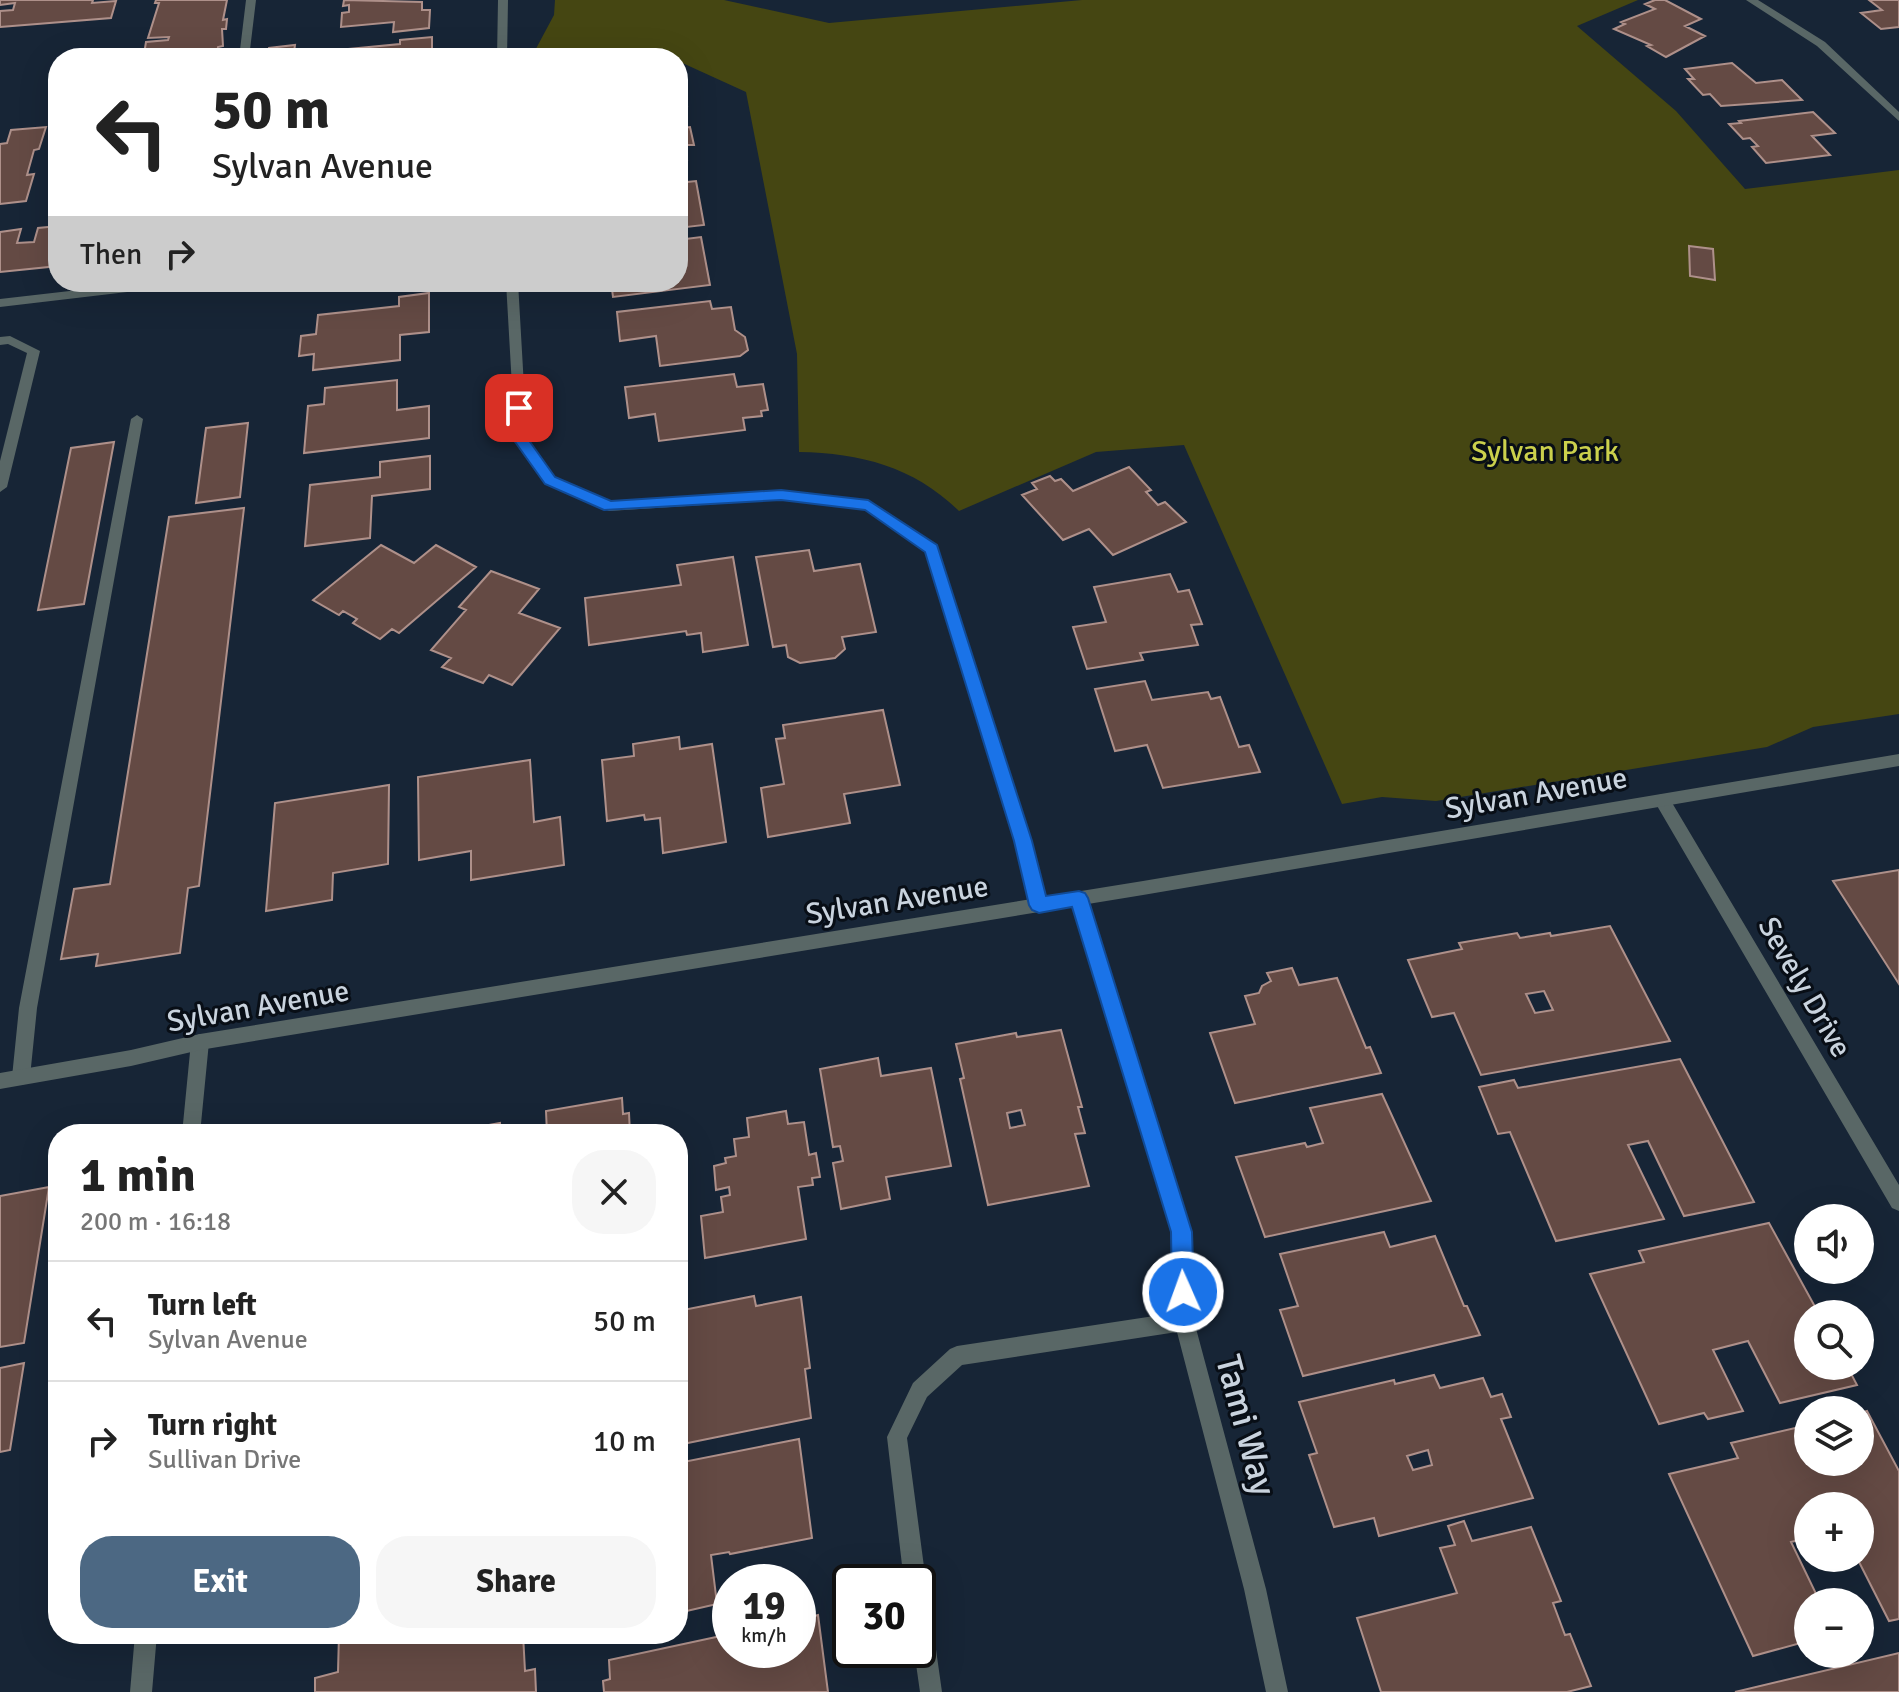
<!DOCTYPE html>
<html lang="en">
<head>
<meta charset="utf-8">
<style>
  :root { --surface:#fff; --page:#f6f6f6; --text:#222; --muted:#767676; --line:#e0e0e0; --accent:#4c6883 }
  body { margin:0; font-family:Signika,sans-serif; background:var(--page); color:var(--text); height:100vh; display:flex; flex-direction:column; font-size:30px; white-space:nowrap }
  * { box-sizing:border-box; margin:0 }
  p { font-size:26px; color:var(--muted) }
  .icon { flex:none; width:44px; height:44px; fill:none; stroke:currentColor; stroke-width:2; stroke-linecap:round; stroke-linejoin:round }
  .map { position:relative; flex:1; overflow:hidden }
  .details { position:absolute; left:48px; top:1124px; width:640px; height:520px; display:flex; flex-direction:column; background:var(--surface); border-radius:32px; box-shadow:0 8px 32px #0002 }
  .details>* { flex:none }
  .guide { position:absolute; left:48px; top:48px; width:640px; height:244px; border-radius:32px; box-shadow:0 8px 32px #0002; background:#fff; color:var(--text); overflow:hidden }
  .controls { position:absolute; left:1794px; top:1204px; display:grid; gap:16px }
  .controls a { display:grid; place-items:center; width:80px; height:80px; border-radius:50%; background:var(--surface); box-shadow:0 8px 32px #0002; font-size:40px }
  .speed { position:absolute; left:712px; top:1564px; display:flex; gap:16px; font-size:40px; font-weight:700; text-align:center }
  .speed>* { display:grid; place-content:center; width:104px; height:104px; border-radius:50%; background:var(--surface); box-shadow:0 8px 32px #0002; line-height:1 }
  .speed small { font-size:20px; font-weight:400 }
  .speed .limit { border:4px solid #111; border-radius:12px; background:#fff; color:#111 }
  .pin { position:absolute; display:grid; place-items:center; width:68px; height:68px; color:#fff; margin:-34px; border-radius:16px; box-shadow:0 4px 12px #0006 }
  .me { position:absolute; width:88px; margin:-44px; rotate:358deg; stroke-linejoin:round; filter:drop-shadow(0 0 6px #0008) }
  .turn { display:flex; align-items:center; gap:28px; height:168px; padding:0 32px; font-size:36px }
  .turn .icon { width:104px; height:104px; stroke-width:2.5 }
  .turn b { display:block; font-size:56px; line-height:68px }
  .then { display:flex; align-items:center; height:76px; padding:0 32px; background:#0003; gap:16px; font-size:30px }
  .round { display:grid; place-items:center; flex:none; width:84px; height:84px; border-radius:32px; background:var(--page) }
  .headline { display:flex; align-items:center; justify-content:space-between; height:136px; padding:0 32px }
  h1 { font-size:48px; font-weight:700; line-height:60px }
  .action { display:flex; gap:16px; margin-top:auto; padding:16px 32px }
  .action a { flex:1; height:92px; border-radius:32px; background:var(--accent); color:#fff; font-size:32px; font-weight:700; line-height:92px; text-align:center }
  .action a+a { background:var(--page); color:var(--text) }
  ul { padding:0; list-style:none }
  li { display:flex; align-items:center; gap:24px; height:120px; padding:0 32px; border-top:2px solid var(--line) }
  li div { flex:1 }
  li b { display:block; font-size:30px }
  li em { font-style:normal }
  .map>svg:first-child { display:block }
  .green { fill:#454612 }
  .building { fill:#644a44; stroke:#ae908a; stroke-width:2; fill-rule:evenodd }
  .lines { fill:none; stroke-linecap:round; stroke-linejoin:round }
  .service { fill:#596766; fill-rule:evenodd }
  .minor { fill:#596766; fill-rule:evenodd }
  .tertiary { fill:#596766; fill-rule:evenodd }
  .route { fill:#1a73e8; stroke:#114b97; stroke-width:2 }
  .labels { text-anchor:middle; stroke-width:6; stroke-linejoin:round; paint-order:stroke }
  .park-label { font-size:30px; fill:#cbd04c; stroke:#080e16 }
  .street-label { font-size:30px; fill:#c9d3de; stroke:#080e16 }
  .near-street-label { font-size:36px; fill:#c9d3de; stroke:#080e16 }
</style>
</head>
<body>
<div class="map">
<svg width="1899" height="1692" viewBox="0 0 1899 1692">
  <rect width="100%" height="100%" fill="#172536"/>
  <!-- green -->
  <path class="green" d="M555,0H724L829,23L1082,0H1638L1577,26L1676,111L1745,189L1899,170V714L1813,727L1767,747L1436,801L1382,797L1342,804L1184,445L1096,452L959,511C914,467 861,453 799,452L797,354L746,92L678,61V58H531L554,15Z"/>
  <!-- building -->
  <path class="building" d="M0,0H93L92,3L116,1L111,18L0,27V11L13,10L15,3L0,5Z
    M156,0H227L223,20L227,19L226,29H222L223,46L218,47L217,58H147L148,54H144L146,42L168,40L169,37L148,38L159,3H155Z
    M344,0L422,2V10H430L429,28L393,32L394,22L341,27L342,13L349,12V5L343,6Z
    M1655,0H1665L1701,19L1685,26L1705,36L1666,57L1647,46L1651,45L1614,29L1625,24L1621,22L1655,9L1645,4Z
    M1869,0H1899V27L1881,29L1861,13L1882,10Z
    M432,37V57L340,58L349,57V49L400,44V40Z
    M295,45L294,52H299V58H267L269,48Z
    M1732,63L1756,83L1782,80L1802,100L1721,106L1710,94L1703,95L1688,79H1694L1685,69Z
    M678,68H680L687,106L678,107Z
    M1813,112L1835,133L1812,136L1830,155L1766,163L1752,147L1758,146L1750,138L1743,139L1729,124L1741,123L1739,121Z
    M678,117L681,128L690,127L694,145H684L687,160L678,161Z
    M46,127L39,149L34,150L27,175L34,174L26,201L0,204V144L7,143L11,130Z
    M696,181L704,225L678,228V183Z
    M58,226V266L0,272V232L21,229L17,243L34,242L38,228Z
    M701,237L710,285L613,297L611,282H678V240Z
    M1689,246L1713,249L1715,280L1690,276Z
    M429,293V332L400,335V360L313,370L314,354L299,356L301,336L316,334L318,315L399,306V297Z
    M710,301L712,309L731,307L735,330L745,337L748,350L740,356L660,366L656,336L620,341L617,312Z
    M734,374L737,387L763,384L768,410L761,411L762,416L743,418L745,430L659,441L655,414L629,418L625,387Z
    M397,380V410L429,406V438L304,453L308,406L324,404L325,388Z
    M248,423L240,497L196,503L206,428Z
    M114,442L84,604L38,610L71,448Z
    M430,456V489L372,496L370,538L305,546L310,485L380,477V462Z
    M1129,467L1151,490L1146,492L1158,505L1165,502L1186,522L1113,555L1089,529L1063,540L1022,495L1037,489L1032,483L1050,476L1055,481L1061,479L1073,491Z
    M244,508L199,886L188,888L180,953L96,966L98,954L61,959L74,889L110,884L169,517Z
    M381,545L414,563L436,545L476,567L399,633L392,629L380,639L353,623L357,619L343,611L339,615L313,600Z
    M809,550L814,571L860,564L876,632L842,637L845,649L835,658L800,663L788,657L786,645L773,647L756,557Z
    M733,557L748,645L703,652L701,633L687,635L686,631L589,645L585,598L681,585L677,565Z
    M491,571L539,589L519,613L560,628L512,685L489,675L483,683L442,667L451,658L431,650L466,610L459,607Z
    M1170,574L1178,592L1189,590L1202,624L1191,625L1198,645L1140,653L1143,660L1087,669L1073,627L1106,622L1094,587Z
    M1145,681L1152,700L1208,692L1211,699L1220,697L1239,747L1249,745L1260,772L1163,788L1147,745L1115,751L1095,689Z
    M883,710L900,785L844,794L850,823L768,837L761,788L784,784L776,739L785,738L783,725Z
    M679,737L680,749L712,744L726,842L663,853L660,818L645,820L644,815L607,821L602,760L634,756L633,744Z
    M530,760L534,822L560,817L564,865L471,880V851L419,860L418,777Z
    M389,785L388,864L333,873L332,900L266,911L275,803Z
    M1899,870V984L1833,881Z
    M1610,926L1670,1041L1481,1075L1454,1013L1432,1017L1408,960L1462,949L1459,943L1517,933L1520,938L1550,933L1551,936ZM1544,991L1553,1010L1535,1013L1526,994Z
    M1292,968L1299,985L1337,978L1366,1048L1370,1047L1381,1073L1235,1103L1210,1033L1255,1024L1245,996L1259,993L1262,986L1271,981L1267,973Z
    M1061,1030L1082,1107H1078L1085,1133L1075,1134L1089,1186L988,1205L960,1079L964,1078L956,1044L1016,1033L1017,1037ZM1021,1110L1025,1125L1010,1128L1007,1113Z
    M878,1058L881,1076L931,1068L951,1166L886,1177L890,1199L841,1209L833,1163L843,1161L840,1146L833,1147L820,1069Z
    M1680,1059L1754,1202L1684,1216L1648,1141L1628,1145L1664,1219L1556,1241L1510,1132L1498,1134L1479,1087L1514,1080L1518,1088Z
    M1382,1094L1431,1201L1265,1237L1236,1157L1305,1143L1307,1147L1323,1143L1310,1108Z
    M622,1098L623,1114L629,1113L630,1134H547L546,1111Z
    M786,1111L788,1124L804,1122L809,1155L816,1153L820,1177L812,1178L813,1185L798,1187L806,1239L705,1258L701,1216L723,1212L721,1197L730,1195L729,1187L716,1190L714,1166L726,1163L725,1158L736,1156L734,1139L749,1137L747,1118Z
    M500,1123L501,1134H436V1131L451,1128V1132Z
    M49,1187L24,1343L0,1347V1196Z
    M1769,1223L1819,1314H1808V1366H1847L1857,1385L1780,1403L1748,1341L1713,1350L1743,1411L1708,1419L1704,1413L1659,1424L1590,1274L1644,1262L1639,1251Z
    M1384,1232L1390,1247L1435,1236L1464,1306H1467L1480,1335L1303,1376L1280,1310L1298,1306L1280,1254Z
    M754,1296L756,1306L801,1297L810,1368L805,1369L811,1418L678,1445V1311Z
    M24,1363L10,1450L0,1452V1368Z
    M1434,1375L1440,1388L1483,1378L1491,1397L1502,1394L1511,1417L1501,1419L1533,1498L1379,1536L1374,1518L1334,1527L1309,1455L1317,1453L1299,1402L1394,1380L1395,1384ZM1428,1450L1432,1465L1413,1470L1407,1456Z
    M1867,1411L1899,1471V1619L1889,1621L1857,1558H1860V1506H1808V1538L1791,1542L1820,1602H1808V1641L1753,1656L1669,1474L1738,1458L1731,1443L1808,1425V1462H1860V1413Z
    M799,1439L812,1538L730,1554L729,1552L711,1555L717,1604L678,1613V1463Z
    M1464,1521L1472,1541L1531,1527L1561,1601L1553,1603L1565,1635L1570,1634L1591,1686L1567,1692H1381L1357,1618L1457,1593L1440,1548L1455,1545L1448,1526Z
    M818,1615L828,1692H604L603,1681L610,1679L609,1660L730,1634V1650H798V1620Z
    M339,1634H523L525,1671L535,1669L536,1692H315V1678L338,1672Z
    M1899,1653V1692H1735Z"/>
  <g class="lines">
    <!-- service -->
    <path class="service" d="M246,0H256L249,58H239Z
      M148,282H184L178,286L0,307V299Z
      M10,336L40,351L7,487L0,492V461L27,353L8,344L0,345V337Z
      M137,415L143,419L37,1008L30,1077L27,1083L21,1085L15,1083L12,1077L19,1008L131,419Z"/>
    <!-- minor -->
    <path class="minor" d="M498,0H508L507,58H497Z
      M1746,0H1758L1825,42L1899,112V121L1817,46Z
      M506,282H518L527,439L555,477L610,501L781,490L868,501L937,546L1031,841L1047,905L1045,910L1039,912L1033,910L1031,905L1015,841L926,552L865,510L781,500L609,511L545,483L515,439Z
      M1662,794L1668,796L1899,1185V1211L1892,1208L1656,804L1654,800L1656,796Z
      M1079,891L1085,893L1087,898L1191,1232L1194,1321L1266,1589L1288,1692H1266L1244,1589L1177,1332L962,1365L927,1397L907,1438L926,1582L921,1590L926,1592L929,1600L942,1692H920L914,1650H918V1582H904L887,1437L913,1383L950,1349L957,1346L1174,1313L1173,1232L1071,898L1073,893Z
      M200,1034L206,1036L209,1042L200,1134H182L191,1042L194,1036Z
      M135,1634H157L152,1692H130Z"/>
    <!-- tertiary -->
    <path class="tertiary" d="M1899,754V766L1143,895L200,1050L131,1066L0,1089V1073L131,1050L200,1034L1143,881Z"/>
  </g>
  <!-- route -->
  <path class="route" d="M519,403L526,408L528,439L555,477L611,501L781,490L868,500L937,545L1032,841L1046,896L1079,891L1085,893L1088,898L1192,1232L1194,1292L1191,1299L1183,1302L1176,1299L1172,1292L1171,1232L1072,907L1039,913L1032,910L1029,905L1014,841L925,552L865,510L781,500L604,510L545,484L513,439L512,408Z"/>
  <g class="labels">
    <!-- park labels -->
    <g class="park-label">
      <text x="1545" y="461">Sylvan Park</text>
    </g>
    <!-- street labels -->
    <g class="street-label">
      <text transform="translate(1536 793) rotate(-10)" y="10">Sylvan Avenue</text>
      <text transform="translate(897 900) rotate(-9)" y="10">Sylvan Avenue</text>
      <text transform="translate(1805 987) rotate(60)" y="10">Sevely Drive</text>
      <text transform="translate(258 1006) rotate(-10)" y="10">Sylvan Avenue</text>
    </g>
    <!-- near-street labels -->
    <g class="near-street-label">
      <text transform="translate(1247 1425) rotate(75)" y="13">Tami Way</text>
    </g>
  </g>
</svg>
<div class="controls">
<a><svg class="icon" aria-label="sound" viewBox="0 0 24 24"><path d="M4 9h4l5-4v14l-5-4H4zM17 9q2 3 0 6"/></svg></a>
<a><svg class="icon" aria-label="search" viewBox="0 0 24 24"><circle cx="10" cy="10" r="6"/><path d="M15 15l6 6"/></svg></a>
<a><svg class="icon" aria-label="layers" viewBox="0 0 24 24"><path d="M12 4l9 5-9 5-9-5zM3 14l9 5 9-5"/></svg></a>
<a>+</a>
<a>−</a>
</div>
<div class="speed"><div>19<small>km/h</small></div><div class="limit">30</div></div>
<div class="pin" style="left:519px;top:408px;background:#d93025"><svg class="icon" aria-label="arrive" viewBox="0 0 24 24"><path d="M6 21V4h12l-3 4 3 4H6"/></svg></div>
<svg class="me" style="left:1183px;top:1292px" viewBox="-20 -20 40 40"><circle r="17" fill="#1a73e8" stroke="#fff" stroke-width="3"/><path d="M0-11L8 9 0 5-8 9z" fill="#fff"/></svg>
<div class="guide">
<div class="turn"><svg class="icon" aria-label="left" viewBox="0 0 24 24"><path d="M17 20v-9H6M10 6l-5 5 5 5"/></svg><div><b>50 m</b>Sylvan Avenue</div></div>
<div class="then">Then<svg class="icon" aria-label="right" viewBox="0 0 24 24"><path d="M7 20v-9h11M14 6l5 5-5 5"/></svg></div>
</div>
<section class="details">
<div class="headline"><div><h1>1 min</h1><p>200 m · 16:18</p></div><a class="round"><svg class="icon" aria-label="close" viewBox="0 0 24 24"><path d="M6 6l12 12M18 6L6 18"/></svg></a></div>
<ul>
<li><svg class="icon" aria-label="left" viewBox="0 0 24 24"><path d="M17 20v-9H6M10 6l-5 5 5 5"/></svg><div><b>Turn left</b><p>Sylvan Avenue</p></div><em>50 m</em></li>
<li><svg class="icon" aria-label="right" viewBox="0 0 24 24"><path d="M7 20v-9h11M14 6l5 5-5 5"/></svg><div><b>Turn right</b><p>Sullivan Drive</p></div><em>10 m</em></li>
</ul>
<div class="action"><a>Exit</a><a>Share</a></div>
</section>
</div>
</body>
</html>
